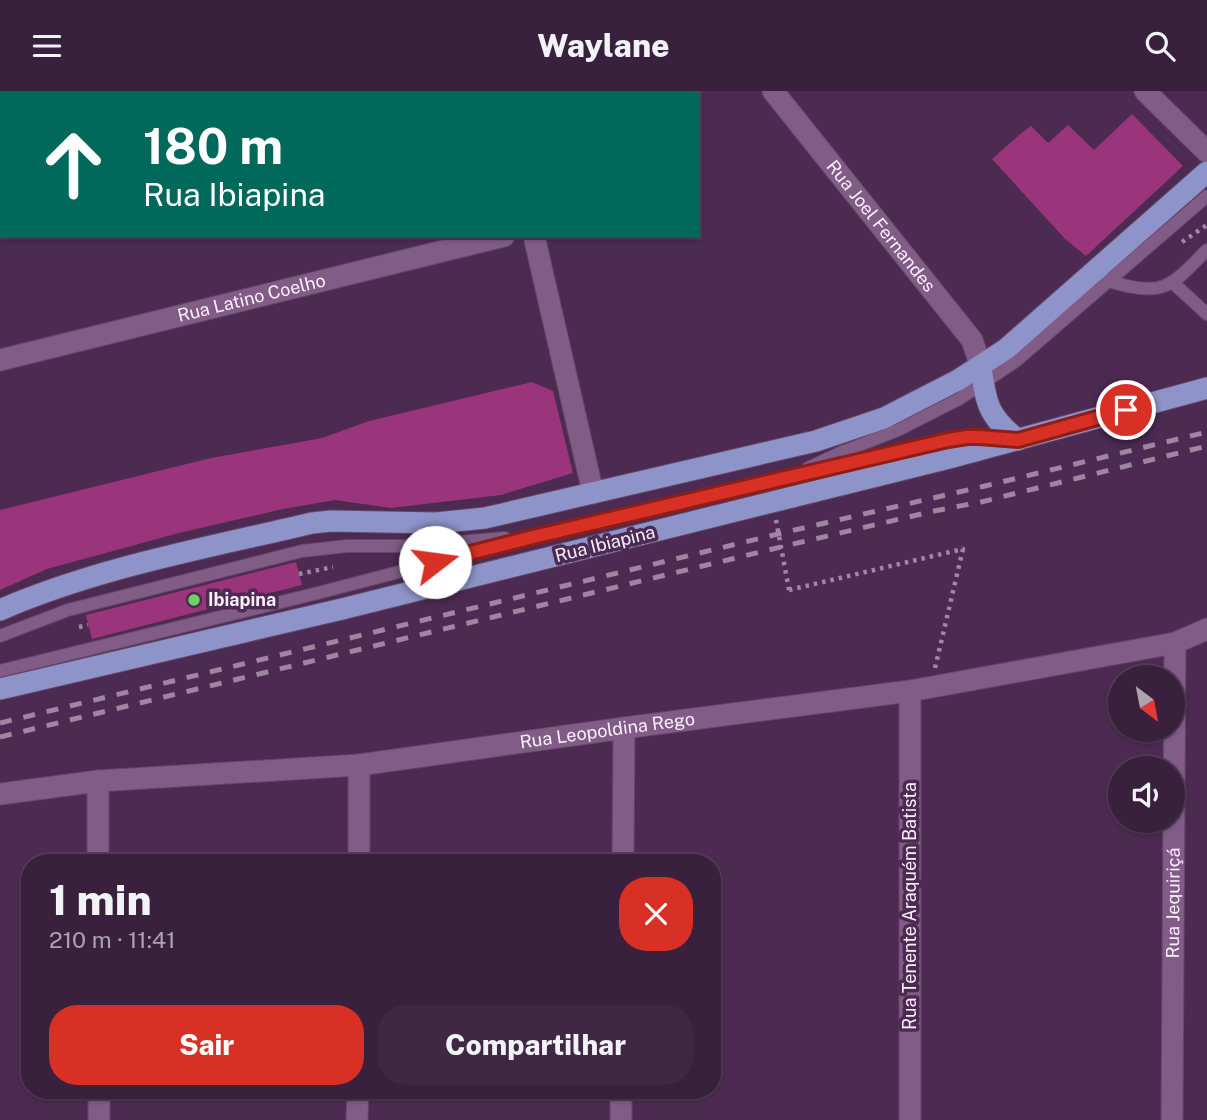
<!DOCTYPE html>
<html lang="pt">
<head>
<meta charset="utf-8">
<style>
  :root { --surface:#39203d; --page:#402844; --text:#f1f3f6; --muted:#aba3b0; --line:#533e57; --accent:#d93025 }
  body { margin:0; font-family:"Public Sans",sans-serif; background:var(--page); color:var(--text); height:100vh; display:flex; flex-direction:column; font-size:26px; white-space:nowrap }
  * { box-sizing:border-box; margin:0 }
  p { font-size:23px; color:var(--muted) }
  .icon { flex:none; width:38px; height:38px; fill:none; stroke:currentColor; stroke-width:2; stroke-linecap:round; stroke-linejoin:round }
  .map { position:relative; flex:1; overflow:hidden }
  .drawer { position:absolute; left:21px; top:763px; width:700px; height:245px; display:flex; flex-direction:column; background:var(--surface); border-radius:28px; box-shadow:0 2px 5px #0004,0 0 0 2px var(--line) }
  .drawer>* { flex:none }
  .top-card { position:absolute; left:0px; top:0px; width:700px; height:147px; box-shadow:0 2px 5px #0004,0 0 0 2px var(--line); background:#00695c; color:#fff; overflow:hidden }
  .needle { width:46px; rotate:148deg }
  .fabs { position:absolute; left:1108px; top:574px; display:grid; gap:14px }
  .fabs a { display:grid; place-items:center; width:77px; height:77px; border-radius:50%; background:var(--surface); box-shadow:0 2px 5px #0004,0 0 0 2px var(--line); font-size:35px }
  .pin { position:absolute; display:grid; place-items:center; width:60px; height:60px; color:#fff; margin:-30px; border:4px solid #fff; border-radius:50%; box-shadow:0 2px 7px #0007 }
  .me { position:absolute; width:77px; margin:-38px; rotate:75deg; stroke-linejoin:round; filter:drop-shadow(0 0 5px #0008) }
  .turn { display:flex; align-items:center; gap:24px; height:147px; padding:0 28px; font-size:32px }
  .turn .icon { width:91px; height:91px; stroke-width:2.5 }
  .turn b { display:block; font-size:49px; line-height:60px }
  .round { display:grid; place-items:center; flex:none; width:74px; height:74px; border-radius:28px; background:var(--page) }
  .summary { display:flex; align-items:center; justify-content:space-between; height:119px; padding:0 28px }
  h1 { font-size:42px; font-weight:800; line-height:52px }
  .button { display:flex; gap:14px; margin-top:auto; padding:14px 28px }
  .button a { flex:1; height:80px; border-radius:28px; background:var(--accent); color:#fff; font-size:28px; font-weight:800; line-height:80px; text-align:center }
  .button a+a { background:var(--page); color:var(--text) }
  header { display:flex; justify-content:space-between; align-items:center; height:91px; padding:0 28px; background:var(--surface); font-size:32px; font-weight:800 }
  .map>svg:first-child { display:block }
  .forest { fill:#b33a3f }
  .building { fill:#9a347b }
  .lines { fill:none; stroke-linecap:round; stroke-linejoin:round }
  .lane-casing { stroke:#624766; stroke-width:14 }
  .street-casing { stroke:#624766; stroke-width:23 }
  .secondary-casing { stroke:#624766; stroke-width:23 }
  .primary-casing { stroke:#624766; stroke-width:23 }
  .path { stroke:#9f88a3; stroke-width:4.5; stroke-dasharray:3.5 5; stroke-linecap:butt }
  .lane { stroke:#805c86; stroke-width:12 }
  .street { stroke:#805c86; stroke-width:21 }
  .secondary { stroke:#805c86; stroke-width:21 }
  .primary { stroke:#8e94c9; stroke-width:21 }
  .rail { stroke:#9e86a1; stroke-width:5; stroke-dasharray:12 12; stroke-linecap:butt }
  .path-bridge { stroke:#9f88a3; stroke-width:4.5; stroke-dasharray:3.5 5; stroke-linecap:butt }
  .route-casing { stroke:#8d1f18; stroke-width:18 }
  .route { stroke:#d93025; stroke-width:12 }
  .poi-dot { fill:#6cd362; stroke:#4c2a51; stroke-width:2.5 }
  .labels { text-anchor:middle; stroke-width:7; stroke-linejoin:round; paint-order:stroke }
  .street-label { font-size:18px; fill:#fcf0fe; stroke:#4c2a51 }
  .poi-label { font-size:18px; font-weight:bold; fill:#fcf0fe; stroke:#4c2a51; text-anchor:start }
</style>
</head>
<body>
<header><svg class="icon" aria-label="menu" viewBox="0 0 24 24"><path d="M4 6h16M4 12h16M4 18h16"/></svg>Waylane<svg class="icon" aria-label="search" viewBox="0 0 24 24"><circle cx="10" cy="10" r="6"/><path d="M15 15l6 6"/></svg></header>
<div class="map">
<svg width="1207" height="1029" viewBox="0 0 1207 1029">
  <rect width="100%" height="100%" fill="#4c2a51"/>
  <!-- forest -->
  <path class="forest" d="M0,0H421L420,2H2V108H0Z"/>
  <!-- building -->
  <path class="building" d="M1132,23L1183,75L1086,165L1065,148L992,68L1019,44L1031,35L1048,52L1068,34L1094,59Z
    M532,291L553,300L573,382L501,404L391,417L335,409L283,418L179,442L47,478L0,499V419L211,367L322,347L369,330Z
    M296,471L302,494L92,548L86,524Z"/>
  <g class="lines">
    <!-- lane casing -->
    <g class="lane-casing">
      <path id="lane" d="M1103,188C1120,194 1146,202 1164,195C1180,189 1194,171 1207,159
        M1172,191L1207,223
        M808,377L842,361L898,339L959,308L1016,270L1207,105
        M0,545L68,519L302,460L347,455H412L505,447
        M0,580L318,502L533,446L948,349L967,346L1001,348"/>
    </g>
    <!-- street casing -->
    <g class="street-casing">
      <g id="street">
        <path id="s1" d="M773,0L972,249L981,276"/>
        <path d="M1145,0L1207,61"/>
        <path d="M534,145L593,402"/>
        <path id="s2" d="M0,269L504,145"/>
        <path d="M98,690V772"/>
        <path d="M359,772V674"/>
        <path d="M623,772L624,637"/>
        <path d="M99,999V1029"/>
        <path d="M357,1029L358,999"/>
        <path d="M621,1029V999"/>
        <path d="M910,1029V600"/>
        <path id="s3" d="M1172,1029L1175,552"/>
      </g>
    </g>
    <!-- secondary casing -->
    <g class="secondary-casing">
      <g id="secondary">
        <path id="s4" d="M0,703L98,690L359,674L624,637L910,600L1175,552L1207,538"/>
      </g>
    </g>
    <!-- primary casing -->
    <g class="primary-casing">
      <path id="primary" d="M981,276C986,313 988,325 1018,349
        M0,519C99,476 207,457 312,432L331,430L436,432L485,427L816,350L884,327L958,289L1006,258L1207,81
        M0,598L342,518L953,366L1207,297"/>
    </g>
    <!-- path -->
    <path class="path" d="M1182,151L1207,134
      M299,483L333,476
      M789,499L963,458L935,577
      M79,536L88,534"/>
    <!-- lane -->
    <use href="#lane" class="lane"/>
    <!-- street -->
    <use href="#street" class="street"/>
    <!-- secondary -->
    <use href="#secondary" class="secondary"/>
    <!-- primary -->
    <use href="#primary" class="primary"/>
    <!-- rail -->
    <path class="rail" d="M0,632L786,441L985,395L1207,341
      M0,646L789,454L934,420L981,411L1207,355"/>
    <!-- path-bridge -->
    <path class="path-bridge" d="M776,429L789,499"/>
  </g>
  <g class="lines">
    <!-- route casing -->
    <g class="route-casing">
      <path id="route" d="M435,471L533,446L948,349L967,346H979L1018,349L1126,319"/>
    </g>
    <!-- route -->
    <use href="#route" class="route"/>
  </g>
  <!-- markers -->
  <circle class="poi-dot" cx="194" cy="509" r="7"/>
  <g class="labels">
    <!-- street labels -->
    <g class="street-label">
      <text dy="6" stroke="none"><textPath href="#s1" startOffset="173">Rua Joel Fernandes</textPath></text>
      <text dy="6" stroke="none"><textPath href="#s2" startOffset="259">Rua Latino Coelho</textPath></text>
      <text transform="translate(605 453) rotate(-14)" y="6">Rua Ibiapina</text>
      <text dy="6" stroke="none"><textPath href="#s4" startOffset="611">Rua Leopoldina Rego</textPath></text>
      <text dy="6" stroke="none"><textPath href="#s3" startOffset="217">Rua Jequiriçá</textPath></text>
      <text transform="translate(910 815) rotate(-90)" y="6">Rua Tenente Araquém Batista</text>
    </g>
    <!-- poi labels -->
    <g class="poi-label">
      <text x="208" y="515">Ibiapina</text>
    </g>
  </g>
</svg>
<div class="fabs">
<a><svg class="needle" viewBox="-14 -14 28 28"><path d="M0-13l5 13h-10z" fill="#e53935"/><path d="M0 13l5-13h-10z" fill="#aba3b0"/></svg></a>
<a><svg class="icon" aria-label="sound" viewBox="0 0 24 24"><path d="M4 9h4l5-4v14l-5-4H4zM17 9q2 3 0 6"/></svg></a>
</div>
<div class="pin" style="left:1126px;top:319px;background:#d93025"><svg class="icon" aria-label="arrive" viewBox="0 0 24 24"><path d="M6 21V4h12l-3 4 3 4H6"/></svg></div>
<svg class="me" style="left:435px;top:471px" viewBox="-20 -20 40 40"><circle r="19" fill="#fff"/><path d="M0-13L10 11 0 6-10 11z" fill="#d93025"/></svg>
<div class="top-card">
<div class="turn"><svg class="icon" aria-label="ahead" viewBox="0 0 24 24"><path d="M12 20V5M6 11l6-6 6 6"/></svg><div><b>180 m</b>Rua Ibiapina</div></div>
</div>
<section class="drawer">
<div class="summary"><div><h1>1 min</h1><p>210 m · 11:41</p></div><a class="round" style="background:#d93025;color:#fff"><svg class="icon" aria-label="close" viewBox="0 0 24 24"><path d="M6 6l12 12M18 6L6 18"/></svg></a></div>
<div class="button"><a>Sair</a><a>Compartilhar</a></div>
</section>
</div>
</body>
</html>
